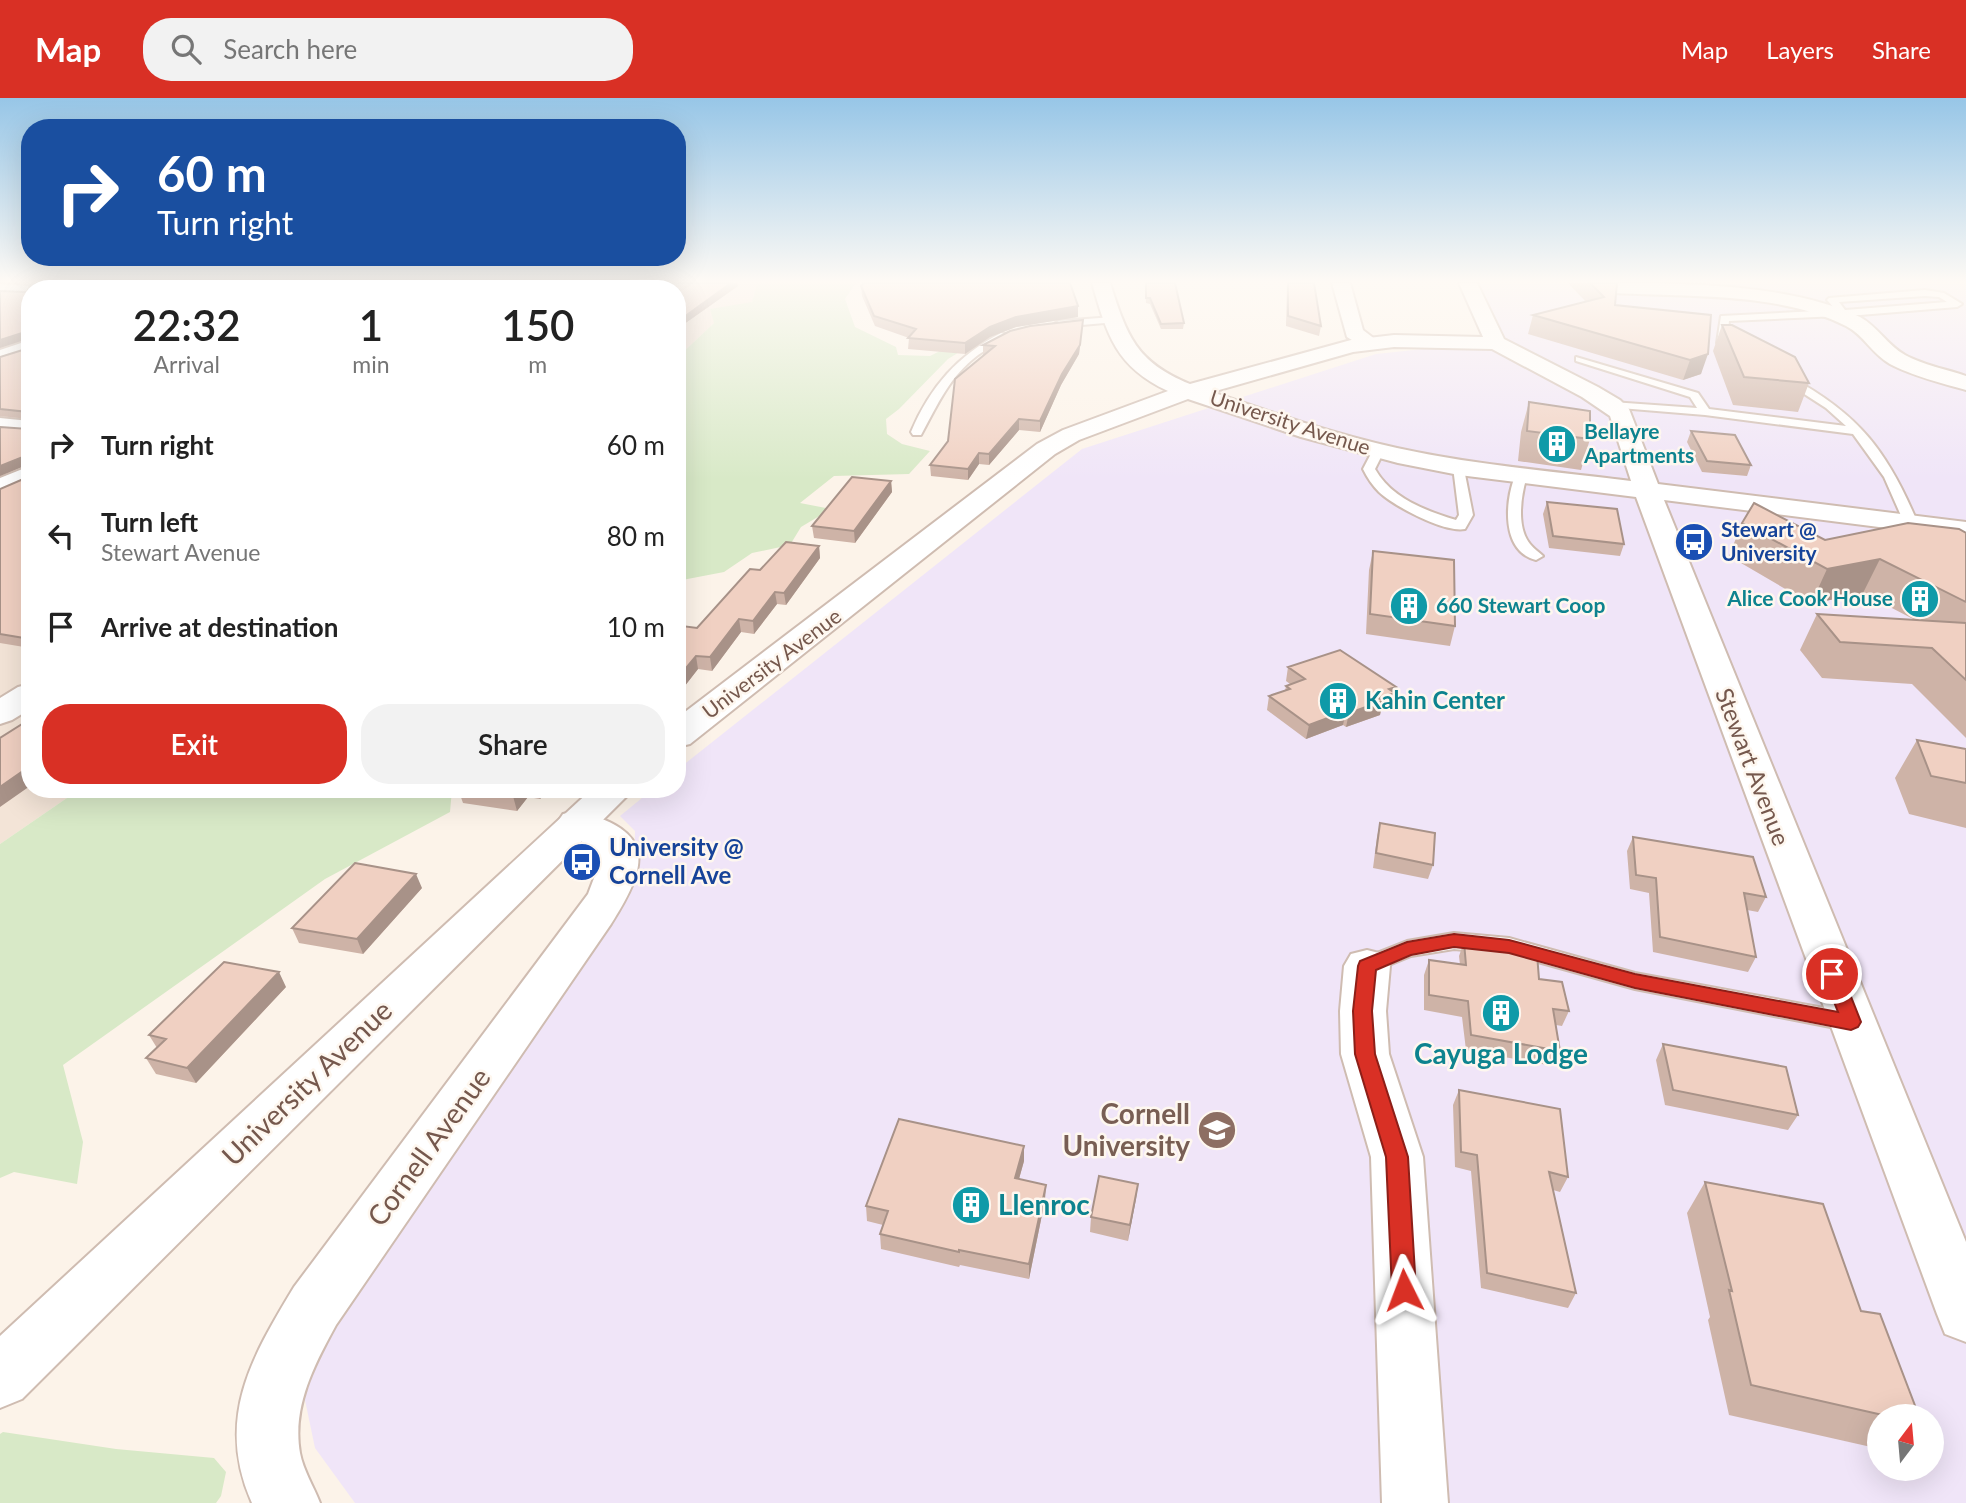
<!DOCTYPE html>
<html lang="en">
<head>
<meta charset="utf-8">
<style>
  :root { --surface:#fff; --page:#f2f2f2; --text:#222; --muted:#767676; --accent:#d93025 }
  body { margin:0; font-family:Lato,sans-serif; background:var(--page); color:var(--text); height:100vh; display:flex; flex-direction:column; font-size:26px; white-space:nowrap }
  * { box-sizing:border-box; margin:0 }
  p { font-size:23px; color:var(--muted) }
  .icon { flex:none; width:38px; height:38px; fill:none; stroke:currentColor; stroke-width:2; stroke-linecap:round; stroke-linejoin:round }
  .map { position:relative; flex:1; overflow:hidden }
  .drawer { position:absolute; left:21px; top:182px; width:665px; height:518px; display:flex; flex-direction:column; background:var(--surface); border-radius:28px; box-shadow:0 7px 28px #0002 }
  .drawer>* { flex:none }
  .banner { position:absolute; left:21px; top:21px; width:665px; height:147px; border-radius:28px; box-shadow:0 7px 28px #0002; background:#1a4fa0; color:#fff; overflow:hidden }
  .needle { width:46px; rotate:16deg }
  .controls { position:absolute; left:1867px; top:1306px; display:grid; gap:14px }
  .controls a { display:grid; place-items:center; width:77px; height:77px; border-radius:50%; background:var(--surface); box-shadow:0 7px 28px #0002; font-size:35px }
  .pin { position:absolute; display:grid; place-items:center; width:60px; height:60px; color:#fff; margin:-30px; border:4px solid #fff; border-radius:50%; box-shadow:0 2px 7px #0007 }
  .me { position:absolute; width:77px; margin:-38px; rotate:357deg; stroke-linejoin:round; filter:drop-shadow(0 0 5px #0008) }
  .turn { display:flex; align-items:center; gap:24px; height:147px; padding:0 21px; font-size:32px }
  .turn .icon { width:91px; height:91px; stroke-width:2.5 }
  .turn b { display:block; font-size:49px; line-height:60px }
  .eta { display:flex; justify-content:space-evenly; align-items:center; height:119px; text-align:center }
  .eta b { font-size:42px; font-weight:600; line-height:49px }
  .cta { display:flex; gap:14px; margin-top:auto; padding:14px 21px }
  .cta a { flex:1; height:80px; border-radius:28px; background:var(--accent); color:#fff; font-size:28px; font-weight:600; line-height:80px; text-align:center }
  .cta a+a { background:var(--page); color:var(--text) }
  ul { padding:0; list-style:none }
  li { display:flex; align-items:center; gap:21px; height:91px; padding:0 21px }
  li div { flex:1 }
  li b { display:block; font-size:26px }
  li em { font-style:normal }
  header { display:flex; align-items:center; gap:42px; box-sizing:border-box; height:98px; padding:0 35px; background:var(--accent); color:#fff }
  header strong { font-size:33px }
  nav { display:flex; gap:38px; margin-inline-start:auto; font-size:24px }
  .search { width:490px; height:63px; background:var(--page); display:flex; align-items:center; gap:18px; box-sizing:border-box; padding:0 24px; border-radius:28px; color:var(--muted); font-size:26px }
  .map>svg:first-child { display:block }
  .residential { fill:#f3e4d7 }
  .education { fill:#f0e5f8; fill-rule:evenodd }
  .green { fill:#d8e9c7 }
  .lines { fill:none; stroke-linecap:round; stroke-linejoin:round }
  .service-casing { stroke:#cfbcb1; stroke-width:4 }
  .minor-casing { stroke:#cfbcb1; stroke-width:4 }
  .tertiary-casing { stroke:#cfbcb1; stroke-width:4 }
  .service { fill:#fff; fill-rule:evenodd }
  .minor { fill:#fff; fill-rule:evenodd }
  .tertiary { fill:#fff; fill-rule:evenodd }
  .wall { fill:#ceb3a7 }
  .shaded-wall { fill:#a89288 }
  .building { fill:#f0d0c2; stroke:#a89288; stroke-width:2 }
  .route { fill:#d93025; stroke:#8d1f18; stroke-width:2 }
  .labels { text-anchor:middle; stroke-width:5; stroke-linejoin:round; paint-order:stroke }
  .far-street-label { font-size:21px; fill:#75584d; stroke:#fef7ef }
  .far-culture-label { font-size:21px; font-weight:bold; fill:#0d838f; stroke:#fef7ef; text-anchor:start }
  .far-transit-label { font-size:21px; font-weight:bold; fill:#164399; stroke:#fef7ef; text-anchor:start }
  .culture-label { font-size:24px; font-weight:bold; fill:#0d838f; stroke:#fef7ef; text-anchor:start }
  .street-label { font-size:24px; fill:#75584d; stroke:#fef7ef }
  .transit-label { font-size:24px; font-weight:bold; fill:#164399; stroke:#fef7ef; text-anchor:start }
  .near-culture-label { font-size:28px; font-weight:bold; fill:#0d838f; stroke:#fef7ef }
  .near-street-label { font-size:28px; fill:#75584d; stroke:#fef7ef }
  .near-education-label { font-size:28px; font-weight:bold; fill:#785e54; stroke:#fef7ef; text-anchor:end }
</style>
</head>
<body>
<header>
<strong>Map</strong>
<div class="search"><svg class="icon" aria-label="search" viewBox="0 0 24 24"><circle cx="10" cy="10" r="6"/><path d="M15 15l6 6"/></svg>Search here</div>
<nav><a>Map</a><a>Layers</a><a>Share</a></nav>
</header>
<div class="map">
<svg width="1966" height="1405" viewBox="0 0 1966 1405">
  <rect width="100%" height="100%" fill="#fcf3e9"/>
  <!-- residential -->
  <path class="residential" d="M0,185H629L674,189L680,185H757L752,204L714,225L677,260V191H30V691H80L0,746Z"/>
  <!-- education -->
  <path class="education" d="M1466,185H1966V1405H355L315,1350L301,1283L634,781L635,733L620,718L653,691H677V672L1082,351L1376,256L1490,244ZM1880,1318H1932V1370H1880Z"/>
  <!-- green -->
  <path class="green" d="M757,185H856L845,201L855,229L896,249L898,257L930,258L960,243L974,245L948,261L899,311L886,321L887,336L902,346L930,353L909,376L834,378L800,405L831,411L801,429L790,447L752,455L724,474L677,483V260L714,225L710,211L752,204Z
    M80,691H452L450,714L325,781L63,967L83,1044L77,1086L14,1074L0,1080V746Z
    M3,1334L116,1351L214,1360L226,1374L221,1398L216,1405H0V1336Z"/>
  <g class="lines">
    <!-- service casing -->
    <g class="service-casing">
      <path id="service" d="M1925,192L1944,195L1962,206L1957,209L1860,217L1729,223L1727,244L1734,250L1725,252L1717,245L1721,218L1836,212L1827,202L1829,200ZM1925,198L1939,199L1947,204L1845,212L1839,204Z
        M1113,219L1116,220V224L1059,229L1054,226L1059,223Z
        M1001,235L1010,237C1001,245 988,250 978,257C949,279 938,306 921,337H913L911,334C930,289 958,257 1001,235Z
        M1576,259L1698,295L1709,311L1846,328L1826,310L1781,281L1790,279C1859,316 1888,354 1918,426L1916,429H1906L1884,379L1853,336L1705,317L1608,309L1606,307L1612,304L1697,310L1690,299L1576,263Z
        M1378,349L1384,353L1375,371C1391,400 1426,413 1456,422L1459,417L1453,369L1455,366H1463L1473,417L1465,431C1444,435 1394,408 1379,394C1372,387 1367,379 1363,371L1374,350Z
        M1521,374L1527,378C1521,397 1516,429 1530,446C1534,451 1539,454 1543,458L1536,462C1501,453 1505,404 1515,378Z
        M1454,835L1509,840L1635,875L1851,915L1859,918L1863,924L1859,930L1851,933L1635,891L1509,856L1454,851L1411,858L1367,876L1359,874L1356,868L1359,862L1407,843Z"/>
    </g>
    <!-- minor casing -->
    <g class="minor-casing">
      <path id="minor" d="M655,185H676L671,191H650Z
        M1332,185H1350L1363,232L1380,245L1377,249H1363L1347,239Z
        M1610,185C1685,185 1792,186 1860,219C1878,229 1887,247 1905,257C1923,267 1946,271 1966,278V292C1944,286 1910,277 1890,266C1872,256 1864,237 1846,228C1780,194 1687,199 1614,195L1605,190Z
        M0,186L30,188L38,191H30V198L0,196Z
        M30,586V611L12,622L0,626V600L18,589Z
        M577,713C656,733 649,766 611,826L336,1227C314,1267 292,1309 300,1355C303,1372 314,1389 320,1405H252C215,1322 251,1260 294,1189L588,796L599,767L598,752L563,734L557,725L563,716Z
        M1367,852L1383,856L1390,868L1386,913L1389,956L1423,1059L1448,1405H1382L1371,1059L1341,956L1340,913L1344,868L1351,856Z"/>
    </g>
    <!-- tertiary casing -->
    <g class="tertiary-casing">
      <path id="tertiary" d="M174,185H199L192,191H168Z
        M411,185H434L428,191H405Z
        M1092,185H1110C1127,238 1136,264 1190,286L1351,242L1394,237L1483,239L1459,185H1477L1504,241L1598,289L1620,302L1629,311L1658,386L1966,424V440L1664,402L1966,1144V1244L1945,1236L1937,1216L1636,399L1459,377L1398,365L1301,339L1188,301L1079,342L1055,356L690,646L677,649V620L1037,346L1063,332L1168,293C1116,269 1107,237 1092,185ZM1394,249L1492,251L1582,299L1610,318L1631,383C1553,373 1474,367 1397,350C1334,336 1273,315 1212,294L1353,254Z
        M30,242V255L0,265V252Z
        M0,320L30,323V337L0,334Z
        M30,368V386L0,398V380Z
        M592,691H634L22,1301L0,1310V1238Z"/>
    </g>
    <!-- service -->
    <use href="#service" class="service"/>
    <!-- minor -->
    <use href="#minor" class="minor"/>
    <!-- tertiary -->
    <use href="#tertiary" class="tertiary"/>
  </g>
  <!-- wall -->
  <path class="wall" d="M30,185H171L169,187H190L192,185H407L406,187H426L428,185H652L651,187L738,188L677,231V191H30V550L0,545V391L28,379L29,366L0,378L28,331V321L0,318V259L29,250V241L0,250V193L27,194L33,187Z
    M1145,185H1175L1184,225L1183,231H1161L1150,206L1146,205Z
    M1287,185H1314L1321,228L1319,238L1286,228Z
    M1568,185H1617L1615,207L1711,217L1701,276L1683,282L1528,236L1533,217L1586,204Z
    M861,188L1078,219L1016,229L990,239L965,256L908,251L909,240L875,228L862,198Z
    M1722,227L1809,285L1798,314L1733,307L1713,253Z
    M1082,231L1079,256L1061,287L1040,334L1019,332L989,367L979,366L968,382L931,378L930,367L948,343L984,257H983V247Z
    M1529,304L1590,341L1581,372L1518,363L1521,334Z
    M1691,333L1751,367L1747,378L1702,374L1687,344Z
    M891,383L892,394L855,445L814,440L812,428Z
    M1547,404L1624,446L1620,458L1549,450L1543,416Z
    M1742,425L1825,442L1966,435V640L1912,586L1822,580L1800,552L1817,516L1915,522L1863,495L1811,506L1729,458Z
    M819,448L820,460L786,507L777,506L754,536L741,534L712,573L698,571L677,598V533L697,530L760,472Z
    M1373,453L1455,528L1450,548L1366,536L1369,472Z
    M1288,569L1396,589L1391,609L1381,612L1380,617L1346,629L1343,627L1306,641L1267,612L1269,598L1285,593L1286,588L1290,586L1286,583Z
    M1917,642L1966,651V730L1909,716L1895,680Z
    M458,691H548L540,701L528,699L517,713L463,705Z
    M1380,725L1433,767L1428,781L1373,770L1377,739Z
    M1633,739L1766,799L1758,814L1747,812L1756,859L1748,874L1653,854L1649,795L1630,791L1627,753Z
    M422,790L363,856L299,845L292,830Z
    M1464,844L1539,881L1569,913L1562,928L1556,927L1560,953L1553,968L1466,952L1462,919L1424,912V877L1429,862L1460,867L1459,858Z
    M286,889L196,985L156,976L146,960L157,950L149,937Z
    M1663,946L1798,1017L1788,1032L1665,1007L1656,962Z
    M1459,992L1568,1079L1560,1094L1553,1092L1576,1195L1568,1210L1481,1190L1471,1073L1455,1069L1453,1007Z
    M1024,1048V1063L1019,1081L1045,1102L1029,1181L960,1167L959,1169L881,1151L880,1136L883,1127L867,1123L866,1108Z
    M1705,1084L1861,1213L1919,1318H1880V1351L1729,1317L1708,1222L1710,1219L1687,1115Z
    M1138,1086L1128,1143L1090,1134L1091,1119Z"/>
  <!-- shaded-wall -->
  <path class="shaded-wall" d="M731,185H737L738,188L677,231V224Z
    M1078,208V219L1016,229L990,239L965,256V245L990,229L1016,219Z
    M1083,222L1079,256L1061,287L1040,334V323Z
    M28,233L30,240L0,250V242Z
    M1708,256L1701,276L1683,282L1690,262Z
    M1019,321V332L989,367V356Z
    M979,355V366L968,382V371Z
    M25,358L29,366L0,378V368Z
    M891,383L892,394L855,445L854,433Z
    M819,448L820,460L786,507L784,495Z
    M1880,461L1863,495L1811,506L1827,471Z
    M775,494L777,506L754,536L753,523Z
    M739,521L741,534L712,573L710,559Z
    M696,558L698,571L677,598V581Z
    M1396,589L1391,609L1381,612L1380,617L1346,629L1349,615L1379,600L1389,591Z
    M1346,613L1343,627L1306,641L1309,627Z
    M30,668V688L0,709V689Z
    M519,691H526L528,699L517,713L513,698Z
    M537,691H548L540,701Z
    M416,776L422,790L363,856L357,841Z
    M279,874L286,889L196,985L187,970Z
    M1024,1048V1063L1015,1095V1080Z
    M1138,1086L1136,1101L1128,1143L1130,1127Z
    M1046,1087L1045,1102L1029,1181V1166Z"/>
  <!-- building -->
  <path class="building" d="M37,185H164L166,187H190L192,185H401V187H426L428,185H647L649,187H670L672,185H731L677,224V191H30V541L0,536V391L28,379L29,360L25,358L0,368V329L28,331V314L0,311V259L29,250L28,233L0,242V193L27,194L30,187Z
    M864,185H1070L1078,208L1016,219L990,229L965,245L908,240L916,231L874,218L861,188Z
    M1146,185H1175L1184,225L1161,226L1150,200H1146Z
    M1288,185H1314L1321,228L1288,218Z
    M1590,185H1617L1615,207L1711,217L1708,256L1690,262L1533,217L1604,199Z
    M1083,222L1080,247L1062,276L1040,323L1019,321L989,356L979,355L968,371L930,367L948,343L955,281L995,248L983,247L1010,233L1030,228Z
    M1722,227H1732L1795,259L1809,285L1744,279Z
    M1529,304L1590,313V341L1527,333Z
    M1691,333L1735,337L1751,367L1707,363Z
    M852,379L891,383L854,433L812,428Z
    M1547,404L1617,411L1624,446L1553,438Z
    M1754,405L1825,442L1908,425L1959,431L1966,435V504L1880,461L1827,471L1742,425Z
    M786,444L819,448L784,495L775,494L753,523L739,521L710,559L696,558L677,581V533L682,528L697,530L750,471L760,472Z
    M1373,453L1454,462L1455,528L1370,516Z
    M1817,516L1966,525V582L1932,550L1840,544Z
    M1340,552L1396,589L1389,591L1395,595L1379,600L1383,603L1349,615L1346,613L1309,627L1269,598L1290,591L1286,588L1305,581L1288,569Z
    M30,621V668L0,689V640Z
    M1917,642L1966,651V685L1931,678Z
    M462,691H519L513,698Z
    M1380,725L1435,735L1433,767L1376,755Z
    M1633,739L1753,759L1766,799L1744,795L1756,859L1660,839L1656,780L1636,777Z
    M355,765L416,776L357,841L292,830Z
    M1464,844L1537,856L1539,881L1562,884L1569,913L1553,911L1560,953L1471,937L1468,903L1429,897V862L1466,867Z
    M224,864L279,874L187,970L146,960L166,941L149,937Z
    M1663,946L1786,969L1798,1017L1673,992Z
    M1459,992L1560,1011L1568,1079L1549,1074L1576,1195L1487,1175L1477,1057L1461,1054Z
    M899,1021L1024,1048L1015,1080L1046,1087L1029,1166L959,1152V1154L880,1136L888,1113L866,1108Z
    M1099,1078L1138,1086L1130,1127L1091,1119Z
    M1705,1084L1823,1106L1861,1213L1880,1216L1919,1318H1887L1751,1287L1729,1192L1732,1193Z"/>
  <!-- sky -->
  <linearGradient id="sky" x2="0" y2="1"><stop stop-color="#97c6e7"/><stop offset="0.48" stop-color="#fefaf5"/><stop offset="1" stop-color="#fefaf5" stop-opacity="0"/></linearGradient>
  <rect width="1966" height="382" fill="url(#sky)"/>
  <!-- route -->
  <path class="route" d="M1454,836L1509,842L1635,876L1838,914L1823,876L1826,871H1839L1842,876L1861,924L1858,929L1851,932L1635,890L1509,855L1454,849L1411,857L1376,872L1372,913L1375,956L1408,1059L1416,1192L1413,1200L1404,1203L1396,1200L1392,1192L1386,1059L1355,956L1353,913L1358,868L1360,863L1407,844Z"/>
  <!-- icons -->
  <defs>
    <g id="building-disc" transform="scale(2.0125)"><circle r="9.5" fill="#0f9aa8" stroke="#fef7ef"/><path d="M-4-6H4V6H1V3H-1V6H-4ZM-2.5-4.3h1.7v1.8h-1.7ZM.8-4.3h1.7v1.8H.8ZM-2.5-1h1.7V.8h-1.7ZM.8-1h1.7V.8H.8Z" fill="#fff"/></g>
    <g id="bus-disc" transform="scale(2.0125)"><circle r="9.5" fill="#1a4fb4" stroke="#fef7ef"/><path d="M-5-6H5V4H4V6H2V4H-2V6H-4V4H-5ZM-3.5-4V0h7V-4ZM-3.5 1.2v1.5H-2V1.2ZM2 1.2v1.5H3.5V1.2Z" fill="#fff"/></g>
    <g id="university-disc" transform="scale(2.0125)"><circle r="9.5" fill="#8d6e63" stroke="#fef7ef"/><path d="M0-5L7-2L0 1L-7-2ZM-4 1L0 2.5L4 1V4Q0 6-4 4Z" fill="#fff"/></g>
  </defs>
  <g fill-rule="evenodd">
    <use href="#building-disc" x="1557" y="346"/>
    <use href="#bus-disc" x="1694" y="444"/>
    <use href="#building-disc" x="1920" y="501"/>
    <use href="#building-disc" x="1409" y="508"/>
    <use href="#building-disc" x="1338" y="603"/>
    <use href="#bus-disc" x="582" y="764"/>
    <use href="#building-disc" x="1501" y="915"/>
    <use href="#university-disc" x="1217" y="1032"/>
    <use href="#building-disc" x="971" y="1107"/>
  </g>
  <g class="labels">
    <!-- far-street labels -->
    <g class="far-street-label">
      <text transform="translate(1290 325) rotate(18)" y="7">University Avenue</text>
      <text transform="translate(772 566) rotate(-37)" y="7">University Avenue</text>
    </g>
    <!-- far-culture labels -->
    <g class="far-culture-label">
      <text x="1584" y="341">Bellayre<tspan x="1584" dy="24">Apartments</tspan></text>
      <text x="1893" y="508" text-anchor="end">Alice Cook House</text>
      <text x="1436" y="515">660 Stewart Coop</text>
    </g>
    <!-- far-transit labels -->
    <g class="far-transit-label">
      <text x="1721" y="439">Stewart @<tspan x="1721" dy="24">University</tspan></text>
    </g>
    <!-- culture labels -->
    <g class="culture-label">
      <text x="1365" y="611">Kahin Center</text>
    </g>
    <!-- street labels -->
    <g class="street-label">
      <text transform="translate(1752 669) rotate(69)" y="8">Stewart Avenue</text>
    </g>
    <!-- transit labels -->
    <g class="transit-label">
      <text x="609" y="758">University @<tspan x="609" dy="28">Cornell Ave</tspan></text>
    </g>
    <!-- near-culture labels -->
    <g class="near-culture-label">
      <text x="1501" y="966">Cayuga Lodge</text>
      <text x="998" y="1117" text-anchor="start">Llenroc</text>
    </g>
    <!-- near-street labels -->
    <g class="near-street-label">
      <text transform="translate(307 985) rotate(-44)" y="10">University Avenue</text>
      <text transform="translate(429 1049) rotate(-54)" y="10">Cornell Avenue</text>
    </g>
    <!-- near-education labels -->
    <g class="near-education-label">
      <text x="1190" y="1026">Cornell<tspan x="1190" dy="32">University</tspan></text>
    </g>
  </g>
</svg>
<div class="controls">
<a><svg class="needle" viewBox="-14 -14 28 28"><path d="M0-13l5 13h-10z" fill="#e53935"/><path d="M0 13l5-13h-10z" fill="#767676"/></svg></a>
</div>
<div class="pin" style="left:1832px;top:876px;background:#d93025"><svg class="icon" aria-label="arrive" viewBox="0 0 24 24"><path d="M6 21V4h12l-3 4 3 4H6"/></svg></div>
<svg class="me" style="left:1404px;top:1192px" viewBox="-20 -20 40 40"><path d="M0-17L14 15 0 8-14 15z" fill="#d93025" stroke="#fff" stroke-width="4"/></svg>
<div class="banner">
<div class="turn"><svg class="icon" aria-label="right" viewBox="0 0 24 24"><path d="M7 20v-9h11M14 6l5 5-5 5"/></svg><div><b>60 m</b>Turn right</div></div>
</div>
<section class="drawer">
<div class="eta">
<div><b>22:32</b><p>Arrival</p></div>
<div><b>1</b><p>min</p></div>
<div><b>150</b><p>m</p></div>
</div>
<ul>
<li><svg class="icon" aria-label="right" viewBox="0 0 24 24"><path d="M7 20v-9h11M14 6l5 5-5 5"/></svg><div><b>Turn right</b></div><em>60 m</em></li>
<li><svg class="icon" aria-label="left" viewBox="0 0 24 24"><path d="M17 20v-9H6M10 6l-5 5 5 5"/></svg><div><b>Turn left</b><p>Stewart Avenue</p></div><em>80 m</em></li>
<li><svg class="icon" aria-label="arrive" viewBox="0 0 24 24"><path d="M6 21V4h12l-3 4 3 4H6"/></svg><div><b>Arrive at destination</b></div><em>10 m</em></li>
</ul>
<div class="cta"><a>Exit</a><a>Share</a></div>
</section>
</div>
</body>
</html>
